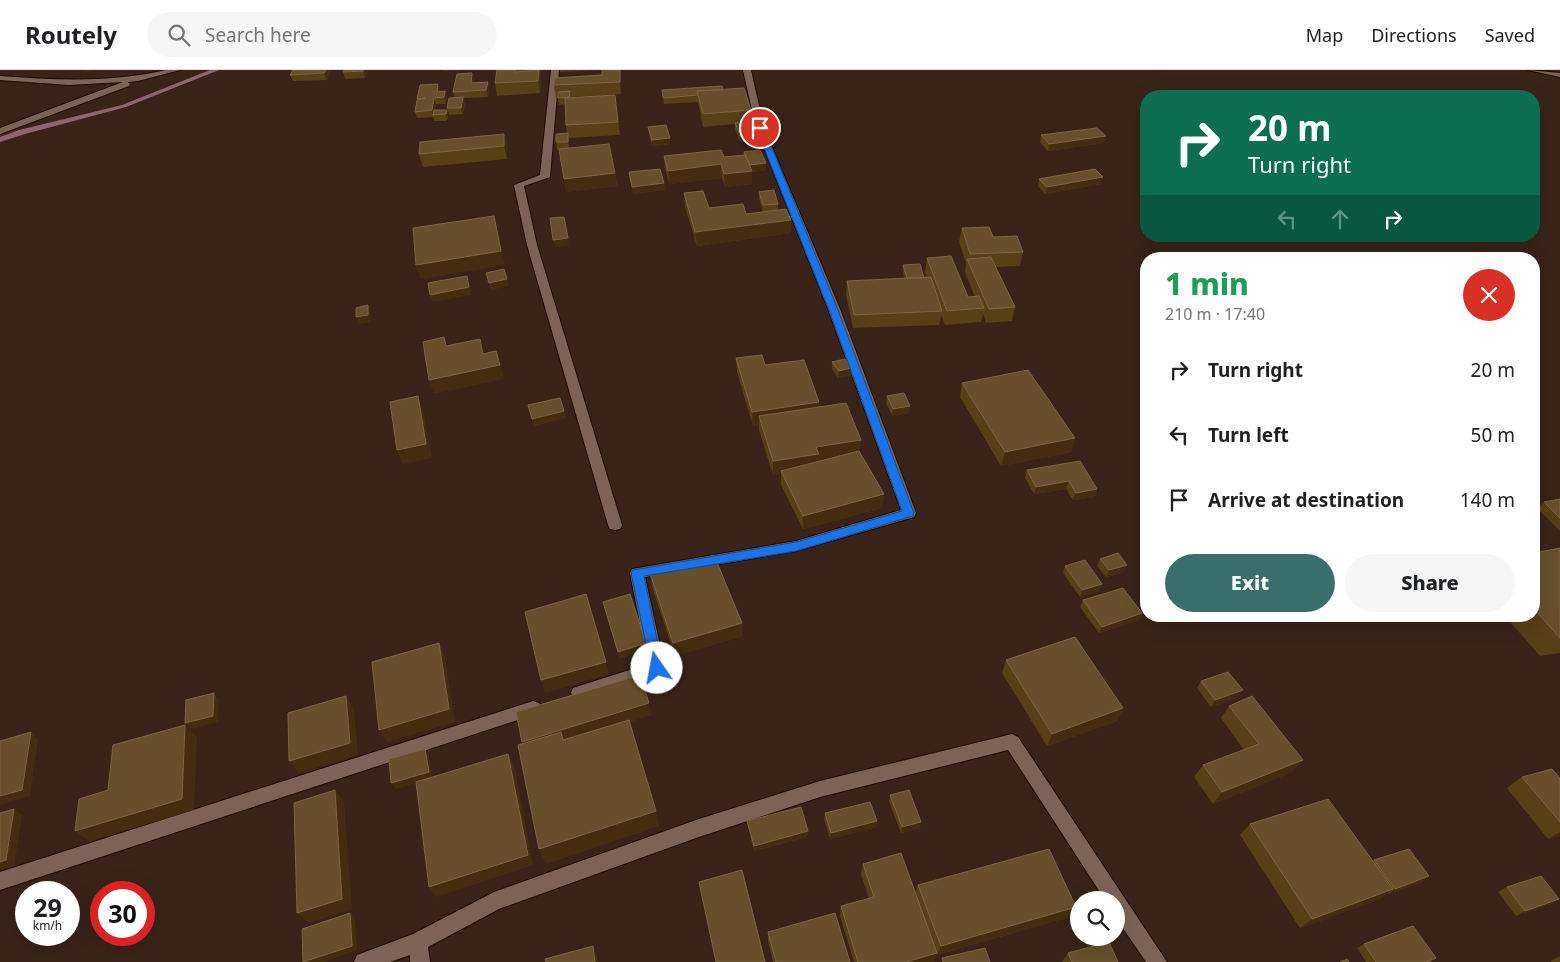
<!DOCTYPE html>
<html lang="en">
<head>
<meta charset="utf-8">
<style>
  :root { --surface:#fff; --page:#f6f6f6; --text:#202124; --muted:#757577; --line:#e0e0e0; --accent:#396f6a }
  body { margin:0; font-family:"Noto Sans",sans-serif; background:var(--page); color:var(--text); height:100vh; display:flex; flex-direction:column; font-size:19px; white-space:nowrap }
  * { box-sizing:border-box; margin:0 }
  p { font-size:16px; color:var(--muted) }
  .icon { flex:none; width:28px; height:28px; fill:none; stroke:currentColor; stroke-width:2; stroke-linecap:round; stroke-linejoin:round }
  .map { position:relative; flex:1; overflow:hidden }
  .side { position:absolute; left:1140px; top:182px; width:400px; height:370px; display:flex; flex-direction:column; background:var(--surface); border-radius:20px; box-shadow:0 5px 20px #0002 }
  .side>* { flex:none }
  .top-card { position:absolute; left:1140px; top:20px; width:400px; height:152px; border-radius:20px; box-shadow:0 5px 20px #0002; background:#0b6e4f; color:#fff; overflow:hidden }
  .controls { position:absolute; left:1070px; top:821px; display:grid; gap:10px }
  .controls a { display:grid; place-items:center; width:55px; height:55px; border-radius:50%; background:var(--surface); box-shadow:0 5px 20px #0002; font-size:25px }
  .speed { position:absolute; left:15px; top:811px; display:flex; gap:10px; font-size:25px; font-weight:700; text-align:center }
  .speed>* { display:grid; place-content:center; width:65px; height:65px; border-radius:50%; background:var(--surface); box-shadow:0 5px 20px #0002; line-height:1 }
  .speed small { font-size:12px; font-weight:400 }
  .speed .limit { border:8px solid #d22; background:#fff; color:#111 }
  .pin { position:absolute; display:grid; place-items:center; width:42px; height:42px; color:#fff; margin:-21px; border:2px solid #fff; border-radius:50%; box-shadow:0 1px 5px #0007 }
  .me { position:absolute; width:55px; margin:-28px; rotate:348deg; stroke-linejoin:round; filter:drop-shadow(0 0 4px #0008) }
  .turn { display:flex; align-items:center; gap:18px; height:105px; padding:0 25px; font-size:22px }
  .turn .icon { width:65px; height:65px; stroke-width:2.5 }
  .turn b { display:block; font-size:35px; line-height:42px }
  .lanes { display:flex; align-items:center; height:48px; padding:0 25px; background:#0003; justify-content:center; gap:25px; direction:ltr }
  .lanes .off { opacity:.35 }
  .round { display:grid; place-items:center; flex:none; width:52px; height:52px; border-radius:26px; background:var(--page) }
  .overview { display:flex; align-items:center; justify-content:space-between; height:85px; padding:0 25px }
  h1 { font-size:30px; font-weight:800; line-height:38px; color:#1e9e55 }
  .primary-button { display:flex; gap:10px; margin-top:auto; padding:10px 25px }
  .primary-button a { flex:1; height:58px; border-radius:30px; background:var(--accent); color:#fff; font-size:20px; font-weight:800; line-height:58px; text-align:center }
  .primary-button a+a { background:var(--page); color:var(--text) }
  ul { padding:0; list-style:none }
  li { display:flex; align-items:center; gap:15px; height:65px; padding:0 25px }
  li div { flex:1 }
  li b { display:block; font-size:19px }
  li em { font-style:normal }
  header { display:flex; align-items:center; gap:30px; box-sizing:border-box; height:70px; padding:0 25px; background:var(--surface); border-bottom:1px solid var(--line) }
  header strong { font-size:24px }
  nav { display:flex; gap:28px; margin-inline-start:auto; font-size:18px }
  .search { width:350px; height:45px; background:var(--page); display:flex; align-items:center; gap:12px; box-sizing:border-box; padding:0 18px; border-radius:28px; color:var(--muted); font-size:19px }
  .map>svg:first-child { display:block }
  .lines { fill:none; stroke-linecap:round; stroke-linejoin:round }
  .stream { fill:#8e6474; fill-rule:evenodd }
  .minor-casing { stroke:#1f0c04; stroke-width:2 }
  .tertiary-casing { stroke:#1f0c04; stroke-width:2 }
  .minor { fill:#7c6356; fill-rule:evenodd }
  .tertiary { fill:#7c6356; fill-rule:evenodd }
  .wall { fill:#573f16 }
  .shaded-wall { fill:#442d0f }
  .building { fill:#664f2a; stroke:#7a6545 }
  .route { fill:#1a73e8; stroke:#114b97 }
</style>
</head>
<body>
<header>
<strong>Routely</strong>
<div class="search"><svg class="icon" aria-label="search" viewBox="0 0 24 24"><circle cx="10" cy="10" r="6"/><path d="M15 15l6 6"/></svg>Search here</div>
<nav><a>Map</a><a>Directions</a><a>Saved</a></nav>
</header>
<div class="map">
<svg width="1560" height="892" viewBox="0 0 1560 892">
  <rect width="100%" height="100%" fill="#392319"/>
  <g class="lines">
    <!-- stream -->
    <path class="stream" d="M210,0H219L126,37L25,64L0,72V67L19,60L122,35Z"/>
    <!-- minor casing -->
    <g class="minor-casing">
      <path id="minor" d="M166,0H180L138,11L128,12L130,14L129,16L0,64V58L123,12L69,15L0,10V6C56,10 111,13 166,0Z
        M551,0H559L550,107L524,116L537,175L622,455L620,459L615,460L610,459L608,455L527,175L514,115L540,105Z
        M743,0H751L764,58L840,239L916,443L914,447L796,481L645,507L665,598L663,603L579,630L573,628L571,623L573,618L648,594L630,503L632,499L796,471L901,440L828,239L756,58Z
        M533,631L539,633L541,638L539,643L533,645L0,820V802Z
        M1012,664L1018,667L1167,892H1146L1116,848V830H1105L1008,680L820,727L696,768L499,839L428,877L430,892H410V885L390,892H354L357,885L413,864L494,822L696,750L820,711Z"/>
    </g>
    <!-- tertiary casing -->
    <g class="tertiary-casing">
      <path id="tertiary" d="M1528,0L1560,3V7Z"/>
    </g>
    <!-- minor -->
    <use href="#minor" class="minor"/>
    <!-- tertiary -->
    <use href="#tertiary" class="tertiary"/>
  </g>
  <!-- wall -->
  <path class="wall" d="M293,0H331L327,10L293,11L290,5Z
    M344,0H368L365,8L345,9L343,2Z
    M443,0H464L444,1Z
    M497,0H545L539,1L541,13L540,23L497,26L495,13Z
    M560,0H621V24L571,27V28L615,25L620,65L569,68V78L615,103L617,116L566,122L564,79H557L556,72L567,63L566,55L565,34L559,35L558,28H556L554,15L602,5V0L560,2Z
    M474,9L473,12H488L489,18L488,27L463,28L465,34L463,44L449,45L447,38L455,28L453,22Z
    M440,20V21H445L447,28L446,34H436L435,40H447L448,46L447,51H434L433,47L417,48L415,42L417,30V29Z
    M662,20H723L751,40V51L759,70L740,72L735,60V54L703,57L698,32L664,34Z
    M648,57L670,74L652,76L649,64Z
    M504,64L507,77V89L423,97L419,84Z
    M1041,65L1106,66L1104,73L1048,81L1040,72Z
    M744,82L766,100L752,102V114L725,117L722,108L670,114L665,99L664,86L724,87L744,85Z
    M1039,109L1101,114L1045,124L1038,116Z
    M759,122L778,134V140L791,163L697,176L685,137L684,123L709,138L746,144L763,142L759,128Z
    M962,158L993,167L1023,182L1020,196L996,197L1015,237L1012,251L986,253L983,244L981,252L945,255L941,245L939,255L853,258L846,225L847,211L904,209L903,202V195L924,208H927L925,202L927,188L968,227H975L965,202L966,193L959,172Z
    M736,288L765,295L819,337L860,382L884,424L882,438L803,459L781,415V404L773,405L759,360V355L753,356L737,302Z
    M832,292L851,298V305L838,308L832,299Z
    M962,313L1075,368L1071,382L1001,396L960,327Z
    M887,326L909,343L892,346L886,333Z
    M1027,400L1097,419L1095,427L1073,430L1066,419L1034,424L1025,408Z
    M1560,429V461L1538,439L1544,432Z
    M1560,478V583L1540,586L1505,546H1534V483Z
    M1100,489L1124,502L1106,507L1097,496Z
    M1065,496L1102,514L1099,521L1080,527L1063,503Z
    M650,503L743,566L675,586L652,517Z
    M1083,530L1142,543L1139,550L1099,563L1080,537Z
    M1006,590L1123,638L1117,651L1047,676L1002,603Z
    M1201,611L1238,627L1211,637L1197,618Z
    M1229,636L1292,702L1213,734L1194,707L1203,695L1244,680L1221,648Z
    M1522,707L1560,708V766L1548,769L1507,718Z
    M890,725L920,758L901,763L889,731Z
    M825,743L877,751L876,757L830,769L824,749Z
    M747,751L807,767L754,781L748,756Z
    M1250,754L1373,791L1374,790L1422,812L1388,824L1387,823L1380,829L1300,858L1240,765Z
    M863,794L915,824L918,815L1076,837L1069,847L937,885V883L933,892H854L840,846L841,836L869,829L861,804Z
    M1507,817L1559,829L1551,834L1516,846L1498,822Z
    M768,862L850,892H773L768,871Z
    M1364,874L1436,888L1430,892H1366L1357,878Z
    M1068,883L1118,892H1062Z
    M1560,886V892H1552L1551,891Z"/>
  <!-- shaded-wall -->
  <path class="shaded-wall" d="M82,0H97L83,3Z
    M326,0H331L327,10L324,3Z
    M364,0H368L365,8L363,1Z
    M539,0L541,13L540,23L538,11Z
    M620,0H621V24L620,12Z
    M472,3L474,9L472,19L471,13Z
    M488,12L489,18L488,27L486,20Z
    M438,14L440,20L438,28L437,22Z
    M445,21L447,28L446,34L444,27Z
    M463,27L465,34L463,44L461,38Z
    M434,28L436,34L434,44L433,45L432,40Z
    M447,40L448,46L447,51L446,44Z
    M568,63L569,70V78L568,72Z
    M758,63L759,70L740,72V65Z
    M504,64L507,77V89L504,76Z
    M1106,66L1104,73L1048,81L1049,74Z
    M670,68V74L652,76V70Z
    M766,93V100L752,102V114L725,117L724,104L750,95Z
    M721,94L722,108L670,114L668,101Z
    M615,103L617,116L566,122L564,109Z
    M1103,107L1101,114L1045,124L1047,117Z
    M664,113L665,120L633,124L632,117Z
    M494,146L505,195L421,209L416,195Z
    M564,147L569,175L555,177L553,170Z
    M791,150V163L697,176L695,162Z
    M467,206L471,225L433,232L430,225Z
    M507,209L509,216L491,220L489,213Z
    M368,235L370,242L371,252L359,254L356,247Z
    M500,295L504,309L434,324L429,310Z
    M851,298V305L838,308L839,301Z
    M418,326L423,340L432,388L403,394L397,380Z
    M819,332V346H759V355L753,356L752,342Z
    M910,336L909,343L892,346L893,339Z
    M564,341L566,348L534,356L532,349Z
    M1075,368L1071,382L1001,396L1005,382Z
    M861,370L859,384L819,391L818,398L781,401V404L773,405V391L816,377Z
    M1069,411L1066,419L1034,424L1036,417Z
    M1097,419L1095,427L1073,430L1076,423Z
    M884,424L882,438L803,459V446Z
    M1127,495L1124,502L1106,507L1109,500Z
    M1102,514L1099,521L1080,527L1082,520Z
    M1142,543L1139,550L1099,563L1102,557Z
    M742,553L743,566L675,586L673,573Z
    M439,573L445,586L455,652L387,672L379,660Z
    M646,573L648,580L620,588L618,582Z
    M606,592L609,604L545,623L541,610Z
    M1243,620L1238,627L1211,637L1215,630Z
    M214,623L219,630L218,652L191,659L185,653Z
    M346,626L354,639L358,685L299,703L289,691Z
    M649,633L652,645L528,684L522,672Z
    M1123,638L1117,651L1047,676L1052,664Z
    M185,655L197,667L194,740L90,771L75,761Z
    M31,662L38,669L30,726L0,735V726Z
    M425,679L429,685L432,708L396,719L391,713Z
    M508,684L514,695L533,795L436,827L429,817Z
    M1303,690L1292,702L1213,734L1222,722Z
    M335,720L344,732L352,839L308,853L297,843Z
    M14,739L22,745L14,796L0,800V792Z
    M656,741L659,756L546,794L539,779Z
    M877,751L876,757L830,769L831,763Z
    M921,752L920,758L901,763L902,757Z
    M808,761L807,767L754,781V776Z
    M1560,762V766L1548,769Z
    M1429,806L1422,812L1388,824L1395,819Z
    M1393,819L1380,829L1300,858L1312,849Z
    M1559,829L1551,834L1516,846L1525,841Z
    M1076,837L1069,847L937,885L941,876Z
    M350,843L355,848L357,880L324,892H305Z
    M593,876L597,885L598,892H595Z
    M937,883L933,892H906Z"/>
  <!-- building -->
  <path class="building" d="M293,0H326L324,3L290,5Z
    M344,0H364L363,1L343,2Z
    M497,0H515V2L539,0L538,11L495,13Z
    M602,0H620V12L554,15L555,8L602,5Z
    M472,3L471,13L488,12L486,20L453,22L457,4Z
    M438,14L437,22L445,21L444,27L434,28L432,40L415,42L417,30L425,28L417,29L420,15Z
    M722,16L723,20L697,21L698,25L663,28L662,20Z
    M744,18L751,40L703,44L697,21Z
    M570,21L569,27L558,28V22Z
    M615,25L618,52L566,55L565,28Z
    M463,27L461,38H447L449,28Z
    M434,40H447L446,44L433,45Z
    M753,51L758,63L740,65L735,53Z
    M666,55L670,68L652,70L648,57Z
    M1097,58L1106,66L1049,74L1041,65Z
    M568,63V72H556V64Z
    M504,64V76L419,84L420,72Z
    M609,74L615,103L564,109L559,79Z
    M721,80L724,87L745,85L752,101L724,104L721,94L668,101L664,86Z
    M760,80L766,93L750,95L744,82Z
    M660,99L664,113L632,117L629,102Z
    M1095,99L1103,107L1047,117L1039,109Z
    M774,120L778,134L763,135L759,122Z
    M703,121L709,138L743,134L746,144L786,139L791,150L695,162L684,123Z
    M494,146L501,181L416,195L413,158Z
    M564,147L568,168L553,170L550,148Z
    M989,157L993,167L1017,166L1023,182L970,184L962,158Z
    M951,186L968,227L979,226L984,238L947,241L927,188Z
    M991,187L1015,237L989,239L967,189Z
    M920,194L924,208H907L903,195Z
    M504,199L507,209L489,213L486,203Z
    M467,206L469,217L430,225L428,213Z
    M931,207L942,241L854,245L847,211Z
    M368,235V245L356,247V238Z
    M444,267L446,276L480,269L483,284L496,281L500,295L429,310L423,272Z
    M762,285L765,295L804,290L819,332L752,342L736,288Z
    M845,289L851,298L839,301L832,292Z
    M1028,300L1075,368L1005,382L962,313Z
    M904,323L910,336L893,339L887,326Z
    M418,326L426,374L397,380L390,332Z
    M560,328L564,341L532,349L528,335Z
    M846,333L861,370L816,377L819,384L773,391L759,346Z
    M859,381L884,424L803,446L781,401Z
    M1080,391L1097,419L1076,423L1069,411L1036,417L1027,400Z
    M1560,429V448L1544,432Z
    M1560,478V568L1534,539V483Z
    M1118,483L1127,495L1109,500L1100,489Z
    M714,485L742,553L673,573L650,503Z
    M1085,490L1102,514L1082,520L1065,496Z
    M1123,518L1142,543L1102,557L1083,530Z
    M586,524L606,592L541,610L525,542Z
    M630,524L646,573L618,582L603,532Z
    M1075,567L1123,638L1052,664L1006,590Z
    M439,573L449,639L379,660L372,592Z
    M1228,602L1243,620L1215,630L1201,611Z
    M640,605L649,633L522,672L516,642Z
    M214,623L213,646L185,653L186,630Z
    M346,626L350,673L289,691L288,643Z
    M1252,626L1303,690L1222,722L1203,695L1259,674L1229,636Z
    M629,650L656,741L539,779L518,675L561,662L563,670Z
    M185,655L182,729L75,761L79,729L108,720L113,675Z
    M31,662L22,720L0,726V671Z
    M425,679L429,702L391,713L389,689Z
    M508,684L528,785L429,817L416,712Z
    M1552,699L1560,708V752L1522,707Z
    M335,720L342,829L297,843L294,733Z
    M909,720L921,752L902,757L890,725Z
    M1328,729L1393,819L1312,849L1250,754Z
    M870,732L877,751L831,763L825,743Z
    M801,737L808,761L754,776L747,751Z
    M14,739L6,790L0,792V743Z
    M1049,779L1076,837L941,876L918,815Z
    M1409,779L1429,806L1395,819L1374,790Z
    M901,783L937,883L906,892H858L841,836L874,827L863,794Z
    M742,800L765,892H716L699,812Z
    M1541,806L1559,829L1525,841L1507,817Z
    M350,843L352,876L303,892L302,859Z
    M835,843L850,892H776L768,862Z
    M1413,856L1436,888L1426,892H1376L1364,874Z
    M1109,872L1118,892H1072L1068,883Z
    M593,876L595,892H546L545,889Z
    M985,878L990,892H943L942,888Z
    M1347,889L1349,892H1340Z"/>
  <!-- route -->
  <path class="route" d="M760,55L764,58L838,240L914,443L913,446L796,481L644,506L663,598L662,602L657,604L652,602L651,598L631,503L633,500L796,472L902,441L829,240L756,58Z"/>
</svg>
<div class="controls">
<a><svg class="icon" aria-label="search" viewBox="0 0 24 24"><circle cx="10" cy="10" r="6"/><path d="M15 15l6 6"/></svg></a>
</div>
<div class="speed"><div>29<small>km/h</small></div><div class="limit">30</div></div>
<div class="pin" style="left:760px;top:58px;background:#d93025"><svg class="icon" aria-label="arrive" viewBox="0 0 24 24"><path d="M6 21V4h12l-3 4 3 4H6"/></svg></div>
<svg class="me" style="left:657px;top:598px" viewBox="-20 -20 40 40"><circle r="19" fill="#fff"/><path d="M0-13L10 11 0 6-10 11z" fill="#1a73e8"/></svg>
<div class="top-card">
<div class="turn"><svg class="icon" aria-label="right" viewBox="0 0 24 24"><path d="M7 20v-9h11M14 6l5 5-5 5"/></svg><div><b>20 m</b>Turn right</div></div>
<div class="lanes"><svg class="icon off" aria-label="left" viewBox="0 0 24 24"><path d="M17 20v-9H6M10 6l-5 5 5 5"/></svg><svg class="icon off" aria-label="ahead" viewBox="0 0 24 24"><path d="M12 20V5M6 11l6-6 6 6"/></svg><svg class="icon" aria-label="right" viewBox="0 0 24 24"><path d="M7 20v-9h11M14 6l5 5-5 5"/></svg></div>
</div>
<section class="side">
<div class="overview"><div><h1>1 min</h1><p>210 m · 17:40</p></div><a class="round" style="background:#d93025;color:#fff"><svg class="icon" aria-label="close" viewBox="0 0 24 24"><path d="M6 6l12 12M18 6L6 18"/></svg></a></div>
<ul>
<li><svg class="icon" aria-label="right" viewBox="0 0 24 24"><path d="M7 20v-9h11M14 6l5 5-5 5"/></svg><div><b>Turn right</b></div><em>20 m</em></li>
<li><svg class="icon" aria-label="left" viewBox="0 0 24 24"><path d="M17 20v-9H6M10 6l-5 5 5 5"/></svg><div><b>Turn left</b></div><em>50 m</em></li>
<li><svg class="icon" aria-label="arrive" viewBox="0 0 24 24"><path d="M6 21V4h12l-3 4 3 4H6"/></svg><div><b>Arrive at destination</b></div><em>140 m</em></li>
</ul>
<div class="primary-button"><a>Exit</a><a>Share</a></div>
</section>
</div>
</body>
</html>
